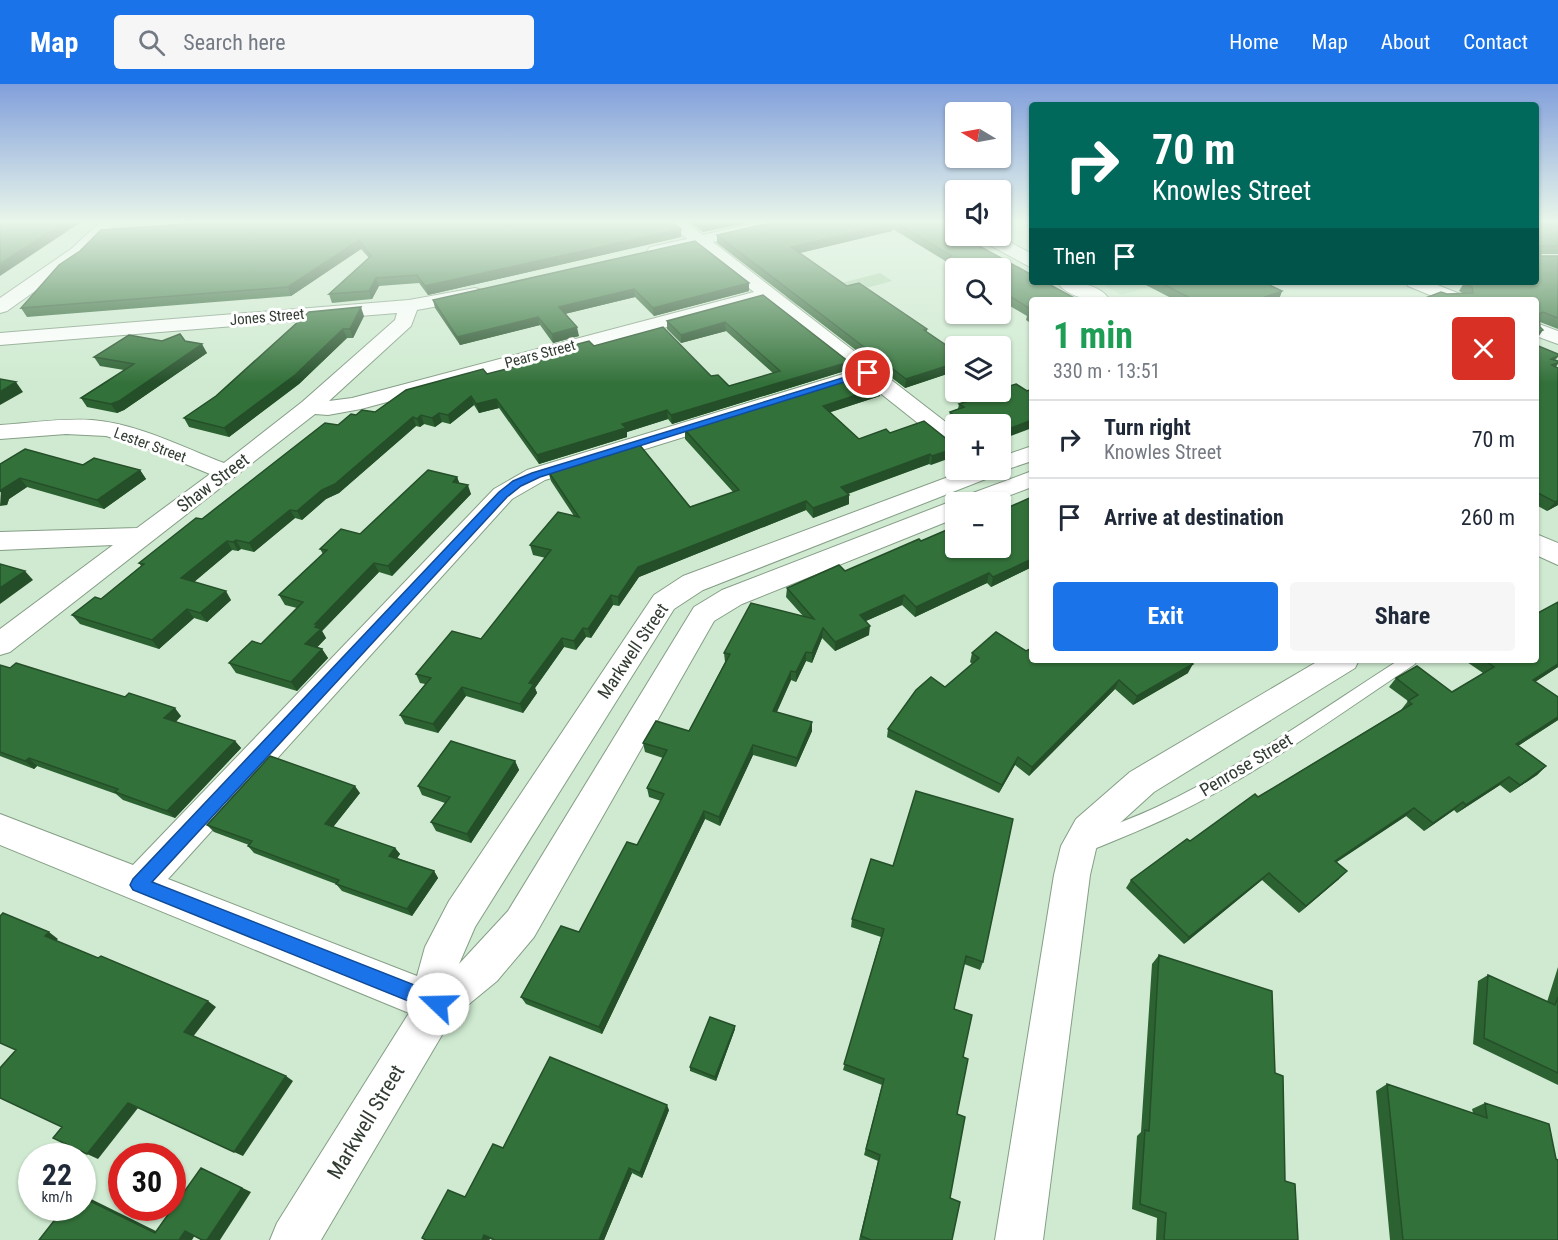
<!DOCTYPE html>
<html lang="en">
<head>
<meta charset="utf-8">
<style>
  :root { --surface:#fff; --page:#f6f6f7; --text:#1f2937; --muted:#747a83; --line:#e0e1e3; --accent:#1a73e8 }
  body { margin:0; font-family:"Roboto Condensed",sans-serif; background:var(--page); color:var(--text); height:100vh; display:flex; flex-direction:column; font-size:22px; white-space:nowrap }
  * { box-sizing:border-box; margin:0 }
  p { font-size:20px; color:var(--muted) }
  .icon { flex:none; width:33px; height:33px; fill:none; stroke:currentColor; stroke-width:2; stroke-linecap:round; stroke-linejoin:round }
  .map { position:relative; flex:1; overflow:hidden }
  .sheet { position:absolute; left:1029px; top:213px; width:510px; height:366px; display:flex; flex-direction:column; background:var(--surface); border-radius:6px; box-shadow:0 2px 4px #0004 }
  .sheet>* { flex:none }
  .top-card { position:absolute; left:1029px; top:18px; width:510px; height:183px; border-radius:6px; box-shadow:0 2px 4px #0004; background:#00695c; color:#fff; overflow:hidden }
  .needle { width:39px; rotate:280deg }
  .fabs { position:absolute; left:945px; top:18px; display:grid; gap:12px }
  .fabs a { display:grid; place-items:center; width:66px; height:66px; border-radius:6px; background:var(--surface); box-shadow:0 2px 4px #0004; font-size:30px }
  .speed { position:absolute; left:18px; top:1059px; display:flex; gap:12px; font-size:30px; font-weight:700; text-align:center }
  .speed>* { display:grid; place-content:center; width:78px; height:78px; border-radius:50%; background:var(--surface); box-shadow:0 2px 4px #0004; line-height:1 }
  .speed small { font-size:15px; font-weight:400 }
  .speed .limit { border:9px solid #d22; background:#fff; color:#111 }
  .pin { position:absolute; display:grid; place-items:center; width:51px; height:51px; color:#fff; margin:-26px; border:3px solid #fff; border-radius:50%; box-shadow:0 2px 6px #0007 }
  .me { position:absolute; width:66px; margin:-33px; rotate:291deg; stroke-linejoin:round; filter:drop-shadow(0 0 4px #0008) }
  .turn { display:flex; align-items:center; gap:21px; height:126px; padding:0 24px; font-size:27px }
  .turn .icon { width:78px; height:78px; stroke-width:2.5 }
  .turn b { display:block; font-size:42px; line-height:51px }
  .then { display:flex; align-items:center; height:57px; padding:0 24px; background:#0003; gap:12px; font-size:22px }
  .round { display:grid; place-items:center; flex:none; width:63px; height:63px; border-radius:6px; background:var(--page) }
  .overview { display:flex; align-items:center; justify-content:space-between; height:102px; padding:0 24px }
  h1 { font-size:36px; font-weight:700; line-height:45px; color:#1e9e55 }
  .cta { display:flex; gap:12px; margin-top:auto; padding:12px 24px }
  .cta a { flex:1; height:69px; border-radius:6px; background:var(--accent); color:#fff; font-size:24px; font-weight:700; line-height:69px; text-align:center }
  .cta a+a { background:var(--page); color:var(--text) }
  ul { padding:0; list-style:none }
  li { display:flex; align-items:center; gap:18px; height:78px; padding:0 24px; border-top:2px solid var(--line) }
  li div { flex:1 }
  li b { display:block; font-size:22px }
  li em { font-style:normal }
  header { display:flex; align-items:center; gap:36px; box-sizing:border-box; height:84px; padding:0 30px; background:var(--accent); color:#fff }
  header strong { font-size:28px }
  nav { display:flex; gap:33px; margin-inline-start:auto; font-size:21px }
  .search { width:420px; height:54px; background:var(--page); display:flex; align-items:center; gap:15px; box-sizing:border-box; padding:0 21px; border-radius:6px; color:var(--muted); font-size:22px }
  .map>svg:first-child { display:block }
  .built { fill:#c1e2c2 }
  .green { fill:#abd2ac }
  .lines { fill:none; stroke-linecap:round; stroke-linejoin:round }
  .lane-casing { stroke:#859e86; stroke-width:2 }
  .street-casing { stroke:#859e86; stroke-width:2 }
  .primary-casing { stroke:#859e86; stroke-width:2 }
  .lane { fill:#fff; fill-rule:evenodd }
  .street { fill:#fff; fill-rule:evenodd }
  .primary { fill:#fff; fill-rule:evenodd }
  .wall { fill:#2c6132 }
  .shaded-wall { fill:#244f29 }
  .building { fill:#33713a; stroke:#244f29; stroke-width:1.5 }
  .route { fill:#1a73e8; stroke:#114b97; stroke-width:1.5 }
  .labels { text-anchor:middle; stroke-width:6; stroke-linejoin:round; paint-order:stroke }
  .far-street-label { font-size:15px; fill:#323c32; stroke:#fff }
  .street-label { font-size:18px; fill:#323c32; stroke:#fff }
  .near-street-label { font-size:21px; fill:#323c32; stroke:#fff }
</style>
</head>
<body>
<header>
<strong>Map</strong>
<div class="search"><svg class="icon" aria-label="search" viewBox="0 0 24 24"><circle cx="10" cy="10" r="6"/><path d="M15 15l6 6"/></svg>Search here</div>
<nav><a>Home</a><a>Map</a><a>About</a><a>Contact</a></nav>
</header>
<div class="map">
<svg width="1558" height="1156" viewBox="0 0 1558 1156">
  <rect width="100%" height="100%" fill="#cfead0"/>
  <!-- built -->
  <path class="built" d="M1098,198H1164L1122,211Z"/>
  <!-- green -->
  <path class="green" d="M880,189L892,197L795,223L784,214Z"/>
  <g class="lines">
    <!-- lane casing -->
    <g class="lane-casing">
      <path id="lane" d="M1399,576H1417L1415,580C1336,632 1257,691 1171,732C1148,743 1123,753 1099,763L1093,765L1087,763L1084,757L1087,751C1111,742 1136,733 1159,722C1243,682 1321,626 1399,576Z"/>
    </g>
    <!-- street casing -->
    <g class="street-casing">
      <path id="street" d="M100,138H117L83,173L7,227L0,229V214L71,165Z
        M668,138H686L703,151L758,138H785L783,141L713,158L956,346V365L948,363L865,297L545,396L512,415L168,795L417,892L425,863L449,817L654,511L683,492L967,386H1000V373L1032,362V377L999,388L996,391L703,506L674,525L475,843L459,880L508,827L694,523L722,506L947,419L959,418L962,413L1032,387V403L992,418H956V434L742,520L714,537L534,853L497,897L452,934L321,1156H270L277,1139L409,929L0,761V730L133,781L494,405L527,386L853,287L764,217L361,325L328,331L315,330L10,568L0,571V545L113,461L0,466V448L137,444L210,390L144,363L106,352L66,350L0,355V341C31,339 62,334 92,336C139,340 182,363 224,379L302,318L395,236L397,229L0,261V249L409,216L475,204L482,206L484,210L482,214L417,226L411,242L329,317L352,314L754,208L696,162L656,172L650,171L647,167L650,163L687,155Z
        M1405,198H1430L1465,212L1467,216H1442L1408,202Z
        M1536,239L1558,247V260L1536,252Z
        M1320,576H1359L1355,584L1154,708L1100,757L1096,765L1090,791L1043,1156H995L1054,791L1061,762L1076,735L1130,688Z"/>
    </g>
    <!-- primary casing -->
    <g class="primary-casing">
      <path id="primary" d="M946,138H956V143L949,142Z
        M977,152H999L1032,170V184L980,156Z
        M1057,198C1075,198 1099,199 1110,216C1092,216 1069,215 1057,198Z
        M1536,450L1558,459V481L1536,471Z"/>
    </g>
    <!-- lane -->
    <use href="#lane" class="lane"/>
    <!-- street -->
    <use href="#street" class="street"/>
    <!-- primary -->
    <use href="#primary" class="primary"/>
  </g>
  <!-- wall -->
  <path class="wall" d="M212,138L681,145V153L428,211L419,199L379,202L372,215L332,219L329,210L369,174L361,165L291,212L27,233L21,224Z
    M689,138H749L703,148Z
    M774,138H947L956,142V152H961L1032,191V198H1045L1078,216H1032V240L1026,236L1027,232L1000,216V184H956V187L947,182V178L893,145L892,147L800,169L847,202L859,199L927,245V248L956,268V287L905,304L717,159V151Z
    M1536,138H1558V170H1541V172H1558V245L1540,238L1537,255L1447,210H1464L1459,207L1464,199L1536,198Z
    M1140,198H1263L1282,207L1279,215L1276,216H1175Z
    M749,199V207L654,232L635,213L565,230L579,252L553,259L540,241L460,261L435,224L433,216Z
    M763,211L849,278L848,286L672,340L668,335L627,348V353L539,380L499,324L479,329L474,321L450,340L442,338L435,343L424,340L420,343L416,342L339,409L326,415L302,436L295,434L254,468L241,465L238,467L232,466L194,498L231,516L207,538L194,534L159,565L80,540L72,531L101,515L141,482L139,479L338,341L356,331L375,328L487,290L564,270L563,264L594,262L711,292L729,302L773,289L726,247L681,259L667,245V237Z
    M364,232L353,254H347L299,300L229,353L189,343L184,334Z
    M162,257H185L207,269L124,326L117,329L87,323L81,314L124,286L100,282L94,273Z
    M1536,261L1558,270V273L1555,276L1558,277V280L1556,283L1558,284V421L1547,427L1536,421Z
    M1027,307L1000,340H956V344L948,337L950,328L958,325L959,320Z
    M880,312L830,328L859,355L890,349L948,356L931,381L929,380L848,410L849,411V420L813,434L806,426L639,493L619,522L613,521L591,554L586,553L576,566L564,563L535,604L537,609L523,629L466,612L438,649L405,640L400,631L425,600L420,599L416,590L481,555L546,474L533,471L530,461L574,432L551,397L548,387L690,423L733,408L685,355V346Z
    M0,380L83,381L140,386L146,395L104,425L27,403L9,415L7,421Z
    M457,393L459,399L471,410L392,492L379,488L322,547L326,554L317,563L322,565L328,574L297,607L236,589L229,579L261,560L297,524L285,521L279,511L323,470L320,465L360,450Z
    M1032,413V483L991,503L987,499L915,533L902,521L866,537L869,551L835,567L822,554L812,579L806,577L796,598L791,596L777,628L812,647L796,683L753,671L720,742L705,735L602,950L526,920L521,913L579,848L637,761L661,717L649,713L647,704L663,674L645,668L643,659L689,647L725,578L724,569L803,532L786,513L787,504L845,487L921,457L956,464Z
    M1558,518V583L1535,598L1558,613V636L1518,662L1546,682L1537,691L1510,709L1500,701L1457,729L1454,726L1424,747L1406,732L1337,778L1339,795L1299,829L1262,796L1184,860L1126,804L1131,796L1258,713L1401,626L1408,617L1389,603L1396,594L1452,608L1483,589L1464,576H1536Z
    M1026,567L1188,589L1133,621L1115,605L1029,692L1015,681L999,709L887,653L888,645L945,603L972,580L970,578L972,569Z
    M0,581L181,632L176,638L235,657L241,664L175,734L123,716L116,710L37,682L34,685L0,672Z
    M515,677L519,686L471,759L436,747L431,738L445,719L422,711L418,702Z
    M360,709L333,743L395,764L400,770L397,774L434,787L438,794L412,832L342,807L336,800L254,769L248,762L249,761L214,748L207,741Z
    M852,835L983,878L980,886L964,880L954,925L963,973L957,1030L950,1114L952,1156H859L878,1077L864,1071L882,1001L843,986L881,853L851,843Z
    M1159,871L1275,989L1285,1097L1298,1156H1156L1157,1134L1132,1125L1137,1052L1141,1048L1152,880Z
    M1558,883V1001L1473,960L1478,897L1488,891L1547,918Z
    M735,945L716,997L690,987V983Z
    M1387,1000L1473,1029L1472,1025L1485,1019L1556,1075L1558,1156H1390L1376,1007Z
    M669,1026L642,1094L632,1089L604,1156H493L490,1155L489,1156H425L465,1113L503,1064Z"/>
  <!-- shaded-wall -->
  <path class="shaded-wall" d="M64,138H81L0,192V180Z
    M712,138H749L703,148L702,140Z
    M893,139L892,147L791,171V163Z
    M681,145V153L428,211L425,202Z
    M359,156L361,165L291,212L288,203Z
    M376,194L379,202L372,215L369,207Z
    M749,199V207L654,232L653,224Z
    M634,205L635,213L560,231L559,223Z
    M1282,207L1279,215L1261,216L1262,214Z
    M361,223L364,232L353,254L350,245Z
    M538,233L540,241L460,261L457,253Z
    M725,238L726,247L681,259V251Z
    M577,243L579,252L553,259L552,250Z
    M343,245L347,254L299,300L229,353L224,344Z
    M1543,246L1537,255H1536V249Z
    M202,260L207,269L124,326L117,329L111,320Z
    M849,278L848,286L672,340L671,331Z
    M956,279V287L905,304L906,295Z
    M16,298L23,308L0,321V308Z
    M881,303L880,312L822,331L823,322Z
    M471,312L474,321L450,340L448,331Z
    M496,315L499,324L479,329L476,320Z
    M667,326L668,335L627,348V353L539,380L537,371L622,340Z
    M439,329L442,338L435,343L432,334Z
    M421,331L424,340L420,343L417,335Z
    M413,333L416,342L339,409L326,415L302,436L297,427L322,406Z
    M1032,336V344L1000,356V348Z
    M956,364V372L931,381L932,372Z
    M930,370L929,380L841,412V403Z
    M140,386L146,395L104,425L97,416Z
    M457,393L461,403L453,398Z
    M20,394L27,403L9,415L7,421L0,422L1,406Z
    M468,401L471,410L392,492L388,482Z
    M849,411V420L813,434V424Z
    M1558,416V421L1547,427L1555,418Z
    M806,417V426L639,493L619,522L618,513L638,483Z
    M290,426L295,434L254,468L249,459Z
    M236,456L241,465L238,467L233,458Z
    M227,457L232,466L188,503L181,494Z
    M1032,475V483L991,503L993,493Z
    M374,479L379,488L322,547L326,554L311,570L305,560L315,540Z
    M25,487L33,496L0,520V504Z
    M989,489L987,499L915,533L916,523Z
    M226,507L231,516L207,538L200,529Z
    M611,511L613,521L591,554L588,545Z
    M904,511L902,521L859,540L860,531Z
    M187,525L194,534L159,565L152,556Z
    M870,542L869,551L835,567V558Z
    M583,544L586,553L576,566L574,557Z
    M823,544L822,554L812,579V569Z
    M562,554L564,563L535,604L537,609L523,629L520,620L529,599Z
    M322,565L328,574L297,607L291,598Z
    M806,568V577L796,598V588Z
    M1193,580L1188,589L1133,621L1137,612Z
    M1558,580V583L1524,605L1533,596Z
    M791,587V596L773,636V627Z
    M1119,596L1115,605L1029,692L1032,683Z
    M462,603L466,612L438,649L433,640Z
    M175,624L181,632L171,642L164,634Z
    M1558,633V636L1507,669L1516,660Z
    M812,638V647L796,683L797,674Z
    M235,657L241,664L175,734L167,727Z
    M753,661V671L720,742L719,733Z
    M1018,673L1015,681L999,709L1002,701Z
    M29,674L37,682L34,685L25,677Z
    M515,677L519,686L471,759L467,750Z
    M1546,682L1537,691L1510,709L1520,701Z
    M1509,693L1500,701L1457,729L1466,721Z
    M355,702L360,709L330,747L325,740Z
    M1463,718L1454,726L1424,747L1433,739Z
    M1414,724L1406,732L1327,784L1335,777Z
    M704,727L705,735L602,950L599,943Z
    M395,764L400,770L394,779L389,772Z
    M434,787L438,794L412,832L407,825Z
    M1347,787L1339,795L1299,829L1306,822Z
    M1269,789L1262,796L1184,860L1189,853Z
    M49,848L58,855L54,859L45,852Z
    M208,917L216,923L192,954L184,948Z
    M735,942V945L716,997L715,993Z
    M286,992L293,997L243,1072L234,1068Z
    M128,1019L138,1024L98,1075L87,1070Z
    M667,1021L669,1026L642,1094L640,1089Z
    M201,1084L251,1108L220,1156H207Z
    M629,1084L632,1089L604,1156H599Z
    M82,1112L87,1113L166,1152L155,1149L82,1113Z
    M185,1147L195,1151L192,1156H179Z
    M484,1151L490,1155L489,1156H482Z"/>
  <!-- building -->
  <path class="building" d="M0,138H64L0,180Z
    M212,138H672L681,145L425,202L417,191L376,194L369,207L329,210L371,172L359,156L288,203L21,224L59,181L80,167L101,146Z
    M699,138H712L702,140Z
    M774,138H890L893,139L791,163L847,202L859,199L927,245L924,246L956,268V279L906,295L717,151Z
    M894,138H947L956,142V152H961L1032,191V198H1045L1078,216H1032V226L1000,206V184H965L948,174L952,172Z
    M1536,138H1558V162H1541L1539,164L1541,172H1558V234L1543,228L1539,230L1540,243L1543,246L1536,249V216H1420L1441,208L1447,210L1473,209L1472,203L1464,199L1465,198H1536Z
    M695,157L749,199L653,224L634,205L559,223L577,243L552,250L538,233L457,253L433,216Z
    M1159,198H1263L1282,207L1262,214L1265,216H1194Z
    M763,211L849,278L671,331L667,326L622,340L626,344L537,371L496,315L476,320L471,312L448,331L439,329L432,334L421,331L417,335L413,333L335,400L322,406L297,427L290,426L249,459L236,456L233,458L227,457L181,494L226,507L200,529L187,525L152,556L72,531L95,513L101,515L144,480L139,479L196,434L202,435L325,339L338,341L351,330L356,331L362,326L375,328L406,306L483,285L487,290L567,269L563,264L589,257L594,262L663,243L711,292L718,291L729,302L780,287L725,238L681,251L667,237Z
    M361,223L350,245H343L295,291L224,344L184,334L216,312L309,228Z
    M180,250L185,257L202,260L119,317L111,320L81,314L134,280L94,273L129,251L162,257Z
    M1536,261L1558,270V272L1551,275L1558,277V279L1552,281L1558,284V416L1555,418L1536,408Z
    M865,291L881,303L823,322L859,355L886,345L890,349L924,337L948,356L956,358V364L932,372L930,370L841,403L849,411L813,424L806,417L638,483L618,513L611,511L588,545L583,544L574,557L562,554L529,599L534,600L520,620L462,603L433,640L400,631L431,594L416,590L452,547L481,555L551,466L530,461L558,428L579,433L548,387L639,360L690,423L739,406L685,346Z
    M0,295L16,298L0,308Z
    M1016,300L1027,307L1032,305V336L1000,348V340H960V337L950,328L964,323L959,320L994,308H1000V305Z
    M25,365L83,381L94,374L140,386L97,416L20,394L1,406L0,408V380Z
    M428,386L457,393L453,398L468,401L388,482L374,479L315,540H318L315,543L321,545L305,560L322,565L291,598L229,579L252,557L261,560L303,518L279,511L327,466L320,465L341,445L360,450Z
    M1032,413V475L993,493L989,489L916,523L904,511L860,531L870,542L835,558L823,544L812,569L806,568L796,588L791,587L773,627L812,638L797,674L753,661L719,733L704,727L599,943L521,913L561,842L579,848L627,758L637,761L664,710L647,704L667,666L643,659L656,637L689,647L730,570L724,569L751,519L814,535L787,504L839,481L845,487L919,455L921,457L956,442V464H1000V427Z
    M0,480L25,487L0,504Z
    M1558,518V580L1533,596L1558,613V633L1516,660L1546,682L1520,701L1509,693L1466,721L1463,718L1433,739L1414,724L1335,777L1347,787L1306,822L1269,789L1189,853L1131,796L1187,755L1190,757L1255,710L1258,713L1412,620L1408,617L1418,611L1396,594L1417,582L1452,608L1494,583L1484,576H1536V530Z
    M996,548L1026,567L1032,564V576H1187L1193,580L1137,612L1119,596L1032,683L1018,673L1002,701L888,645L916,606L931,593L945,603L979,574L972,569Z
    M16,579L125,613L129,609L175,624L164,634L235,657L167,727L115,708L118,705L29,674L25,677L0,668V581L10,584Z
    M451,657L515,677L467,750L431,738L450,713L418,702Z
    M270,672L355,702L325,740L395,764L389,772L434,787L407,825L336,800L339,796L248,762L252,757L207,741Z
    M916,707L1013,735L983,878L966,872L954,925L972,931L963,973L968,975L957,1030L965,1033L950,1114L960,1118L952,1156H871L861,1152L880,1071L866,1065L884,995L844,980L884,845L852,835L871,775L893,782Z
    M3,829L49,848L45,852L98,874L101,872L208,917L184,948L286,992L234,1068L128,1019L87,1070L53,1054L62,1043L0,1014V984L16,966L0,959V832Z
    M1159,871L1272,907L1275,989L1283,992L1285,1097L1295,1100L1298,1156H1164L1166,1129L1140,1120L1145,1046L1149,1047Z
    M1488,891L1555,921L1558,913V989L1484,954Z
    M710,933L735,942L715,993L690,983Z
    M550,973L667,1021L640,1089L629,1084L599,1156H495L484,1151L482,1156H426L422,1154L448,1106L465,1113L493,1060L503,1064Z
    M1387,1000L1487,1034L1485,1019L1549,1040L1556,1075L1558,1076V1156H1403Z
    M201,1084L242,1104L207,1156H202L185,1147L179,1156H39L64,1124H82V1113L155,1149Z"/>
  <!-- sky -->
  <linearGradient id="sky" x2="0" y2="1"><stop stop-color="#819fdb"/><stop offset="0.46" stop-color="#e9f6ea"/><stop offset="1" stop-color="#e9f6ea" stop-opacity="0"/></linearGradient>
  <rect width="1558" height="299" fill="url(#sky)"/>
  <!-- route -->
  <path class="route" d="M865,287L873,289L540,393L521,402L507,413L152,798L445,913L448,920L445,926L438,929L133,806L130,801L133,795L499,408L513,397L532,389Z"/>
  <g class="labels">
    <!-- far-street labels -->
    <g class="far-street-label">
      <text transform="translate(267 233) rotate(-5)" y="5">Jones Street</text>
      <text transform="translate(540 270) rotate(-15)" y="5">Pears Street</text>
      <text transform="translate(150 361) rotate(20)" y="5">Lester Street</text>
    </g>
    <!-- street labels -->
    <g class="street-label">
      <text transform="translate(213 399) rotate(-37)" y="6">Shaw Street</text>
      <text transform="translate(633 567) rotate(-56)" y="6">Markwell Street</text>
      <text transform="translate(1246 681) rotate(-31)" y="6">Penrose Street</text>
    </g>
    <!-- near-street labels -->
    <g class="near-street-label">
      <text transform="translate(366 1038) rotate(-59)" y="7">Markwell Street</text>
    </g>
  </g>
</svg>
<div class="fabs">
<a><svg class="needle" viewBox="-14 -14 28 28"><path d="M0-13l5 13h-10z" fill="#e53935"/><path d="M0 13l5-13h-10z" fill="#747a83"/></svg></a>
<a><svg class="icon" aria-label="sound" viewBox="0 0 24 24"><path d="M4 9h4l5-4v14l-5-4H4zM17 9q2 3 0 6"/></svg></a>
<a><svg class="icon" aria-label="search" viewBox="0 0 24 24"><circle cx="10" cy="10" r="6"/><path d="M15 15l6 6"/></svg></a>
<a><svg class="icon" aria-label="layers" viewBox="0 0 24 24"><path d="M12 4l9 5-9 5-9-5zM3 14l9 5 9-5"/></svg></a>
<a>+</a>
<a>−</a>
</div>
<div class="speed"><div>22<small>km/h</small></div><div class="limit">30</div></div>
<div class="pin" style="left:868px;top:289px;background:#d93025"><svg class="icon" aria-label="arrive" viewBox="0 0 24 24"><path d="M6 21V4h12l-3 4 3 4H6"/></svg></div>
<svg class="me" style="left:438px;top:920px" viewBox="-20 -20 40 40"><circle r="19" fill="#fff"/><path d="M0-13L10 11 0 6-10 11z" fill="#1a73e8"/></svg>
<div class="top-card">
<div class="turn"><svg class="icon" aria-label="right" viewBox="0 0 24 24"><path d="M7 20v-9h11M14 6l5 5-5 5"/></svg><div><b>70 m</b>Knowles Street</div></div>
<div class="then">Then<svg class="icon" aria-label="arrive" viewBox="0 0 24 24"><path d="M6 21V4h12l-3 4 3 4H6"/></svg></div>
</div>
<section class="sheet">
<div class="overview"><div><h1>1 min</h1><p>330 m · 13:51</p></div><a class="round" style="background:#d93025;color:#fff"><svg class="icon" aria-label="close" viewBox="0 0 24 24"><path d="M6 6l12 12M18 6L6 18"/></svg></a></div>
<ul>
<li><svg class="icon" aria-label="right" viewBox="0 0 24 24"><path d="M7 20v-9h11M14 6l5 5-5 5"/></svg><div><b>Turn right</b><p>Knowles Street</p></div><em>70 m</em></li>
<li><svg class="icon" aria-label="arrive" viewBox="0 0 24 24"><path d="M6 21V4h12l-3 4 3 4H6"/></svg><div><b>Arrive at destination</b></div><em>260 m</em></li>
</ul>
<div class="cta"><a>Exit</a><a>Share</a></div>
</section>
</div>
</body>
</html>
